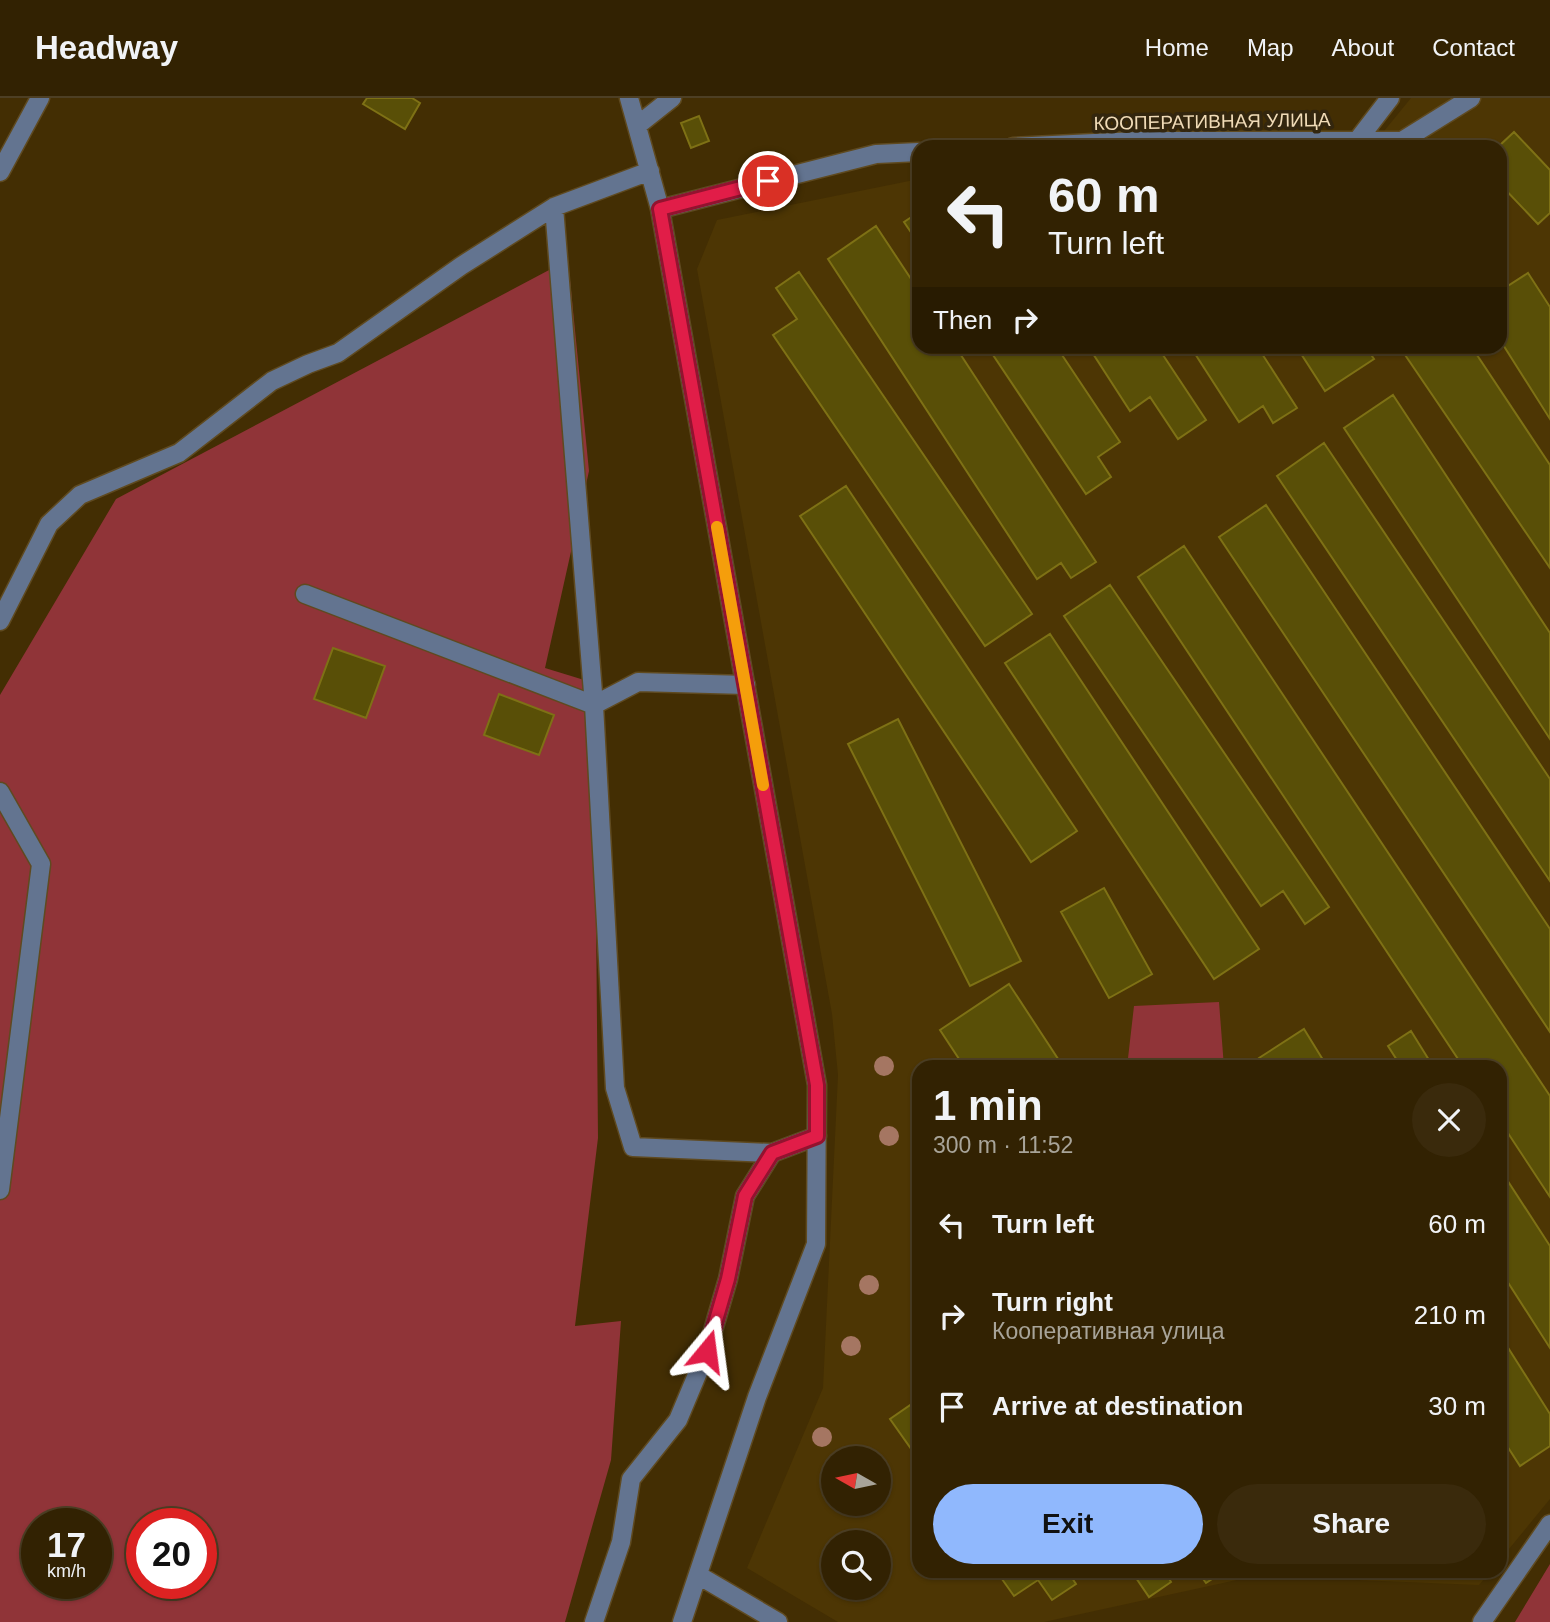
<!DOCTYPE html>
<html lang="en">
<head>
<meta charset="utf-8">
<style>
  :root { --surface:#322202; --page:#3a2a0c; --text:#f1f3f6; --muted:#a8a499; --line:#4d3f24; --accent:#90b8fd }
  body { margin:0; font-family:Arial,sans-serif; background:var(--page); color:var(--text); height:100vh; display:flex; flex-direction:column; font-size:26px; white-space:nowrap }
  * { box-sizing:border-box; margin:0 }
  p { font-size:23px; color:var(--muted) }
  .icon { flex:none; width:38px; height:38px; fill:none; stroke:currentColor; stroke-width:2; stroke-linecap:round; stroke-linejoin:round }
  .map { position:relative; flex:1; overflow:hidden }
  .details { position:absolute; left:912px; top:962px; width:595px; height:518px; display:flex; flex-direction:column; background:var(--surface); border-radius:21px; box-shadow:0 2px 5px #0004,0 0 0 2px var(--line) }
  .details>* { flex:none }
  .top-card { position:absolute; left:912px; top:42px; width:595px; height:214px; border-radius:21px; box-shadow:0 2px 5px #0004,0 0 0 2px var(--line); background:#322202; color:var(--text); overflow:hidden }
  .needle { width:46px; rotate:279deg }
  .tools { position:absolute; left:821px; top:1348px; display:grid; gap:14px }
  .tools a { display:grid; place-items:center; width:70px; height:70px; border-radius:50%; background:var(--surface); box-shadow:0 2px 5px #0004,0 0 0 2px var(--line); font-size:35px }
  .speed { position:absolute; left:21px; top:1410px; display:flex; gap:14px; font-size:35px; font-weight:700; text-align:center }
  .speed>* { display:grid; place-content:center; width:91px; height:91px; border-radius:50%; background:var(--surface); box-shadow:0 2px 5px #0004,0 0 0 2px var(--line); line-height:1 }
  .speed small { font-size:18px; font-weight:400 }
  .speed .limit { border:10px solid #d22; background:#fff; color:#111 }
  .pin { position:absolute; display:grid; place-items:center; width:60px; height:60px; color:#fff; margin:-30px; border:4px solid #fff; border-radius:50%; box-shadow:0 2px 7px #0007 }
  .me { position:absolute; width:77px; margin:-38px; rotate:16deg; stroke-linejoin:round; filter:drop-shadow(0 0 5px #0008) }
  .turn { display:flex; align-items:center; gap:24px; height:147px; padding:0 21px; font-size:32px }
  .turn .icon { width:91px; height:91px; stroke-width:2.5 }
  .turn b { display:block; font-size:49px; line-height:60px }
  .then { display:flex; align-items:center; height:66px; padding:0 21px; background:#0003; gap:14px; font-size:26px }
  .round { display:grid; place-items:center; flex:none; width:74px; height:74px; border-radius:37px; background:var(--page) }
  .overview { display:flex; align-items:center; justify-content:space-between; height:119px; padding:0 21px }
  h1 { font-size:42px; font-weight:800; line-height:52px }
  .cta { display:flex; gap:14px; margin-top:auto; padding:14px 21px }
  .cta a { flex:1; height:80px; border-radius:42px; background:var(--accent); color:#111; font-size:28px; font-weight:800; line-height:80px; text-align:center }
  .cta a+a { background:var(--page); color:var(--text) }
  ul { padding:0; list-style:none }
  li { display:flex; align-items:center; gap:21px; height:91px; padding:0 21px }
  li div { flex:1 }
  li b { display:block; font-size:26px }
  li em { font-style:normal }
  header { display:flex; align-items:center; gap:42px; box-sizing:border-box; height:98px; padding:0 35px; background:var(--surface); border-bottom:2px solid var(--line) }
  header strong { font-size:33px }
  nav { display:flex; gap:38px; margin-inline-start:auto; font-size:24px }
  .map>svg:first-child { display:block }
  .built { fill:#4d3604; fill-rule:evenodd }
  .green { fill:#903438; fill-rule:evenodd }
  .building { fill:#594f07; stroke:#7e7115; stroke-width:2 }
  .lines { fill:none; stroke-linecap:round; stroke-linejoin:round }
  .minor-casing { stroke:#5f4a20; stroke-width:21 }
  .minor { stroke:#637490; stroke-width:18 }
  .tree { fill:#a57662 }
  .route-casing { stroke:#92132f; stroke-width:18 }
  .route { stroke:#e11d48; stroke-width:12 }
  .slow { stroke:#f59e0b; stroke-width:12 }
  .labels { text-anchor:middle; stroke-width:7; stroke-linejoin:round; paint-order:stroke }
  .street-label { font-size:19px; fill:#f0dbb7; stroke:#33260e }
</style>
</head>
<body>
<header>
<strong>Headway</strong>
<nav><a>Home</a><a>Map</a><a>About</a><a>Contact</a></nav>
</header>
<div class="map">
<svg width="1550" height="1524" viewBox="0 0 1550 1524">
  <rect width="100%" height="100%" fill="#432e03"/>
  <!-- built -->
  <path class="built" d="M1411,0H1550V1401L1500,1462V970H919V1474H1490L1479,1487L1255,1478L1044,1524H838L747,1470L823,1290L838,977L832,916L697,171L717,122L919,81V248H1500V49H1371ZM833,1360H878V1405H833ZM833,1444H878V1489H833Z"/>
  <!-- green -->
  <path class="green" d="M568,162L589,373L545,570L594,585L598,1040L575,1228L621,1223L611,1362L565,1524H0V597L116,401ZM37,1426H96V1486H37ZM142,1426H201V1486H142Z
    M1219,904L1224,969H1127L1134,908Z
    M1550,1466V1524H1515Z"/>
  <!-- building -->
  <path class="building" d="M367,0H412L420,5L405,31L363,6Z
    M699,18L709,43L691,50L681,25Z
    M1514,34L1550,72V115L1538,126L1500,86L1498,49Z
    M919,114V146L904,124Z
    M876,128L919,193V248H955L1096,464L1071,480L1061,465L1037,481L828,161Z
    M799,174L1032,516L985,548L773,237L797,221L776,190Z
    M1528,175L1550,209V321L1500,242V193Z
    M987,248H1056L1120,344L1098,359L1111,379L1086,396Z
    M1088,248H1157L1206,322L1178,341L1150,299L1130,313Z
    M1190,248H1257L1297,310L1273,325L1263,308L1239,324Z
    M1296,248H1365L1374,261L1325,293Z
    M1399,248H1471L1550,367V470Z
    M1393,297L1550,535V641L1344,330Z
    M1324,345L1550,681V783L1277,378Z
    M846,388L1077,733L1031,764L800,418Z
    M1266,407L1550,831V934L1219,439Z
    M1184,448L1550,998V1099L1500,1023V970H1464L1138,479Z
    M1110,487L1329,809L1305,826L1283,793L1261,808L1064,518Z
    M1050,536L1259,851L1214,881L1005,565Z
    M333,550L385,568L366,620L314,601Z
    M499,596L554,617L539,657L484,637Z
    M898,621L1021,863L970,888L848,646Z
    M1104,790L1152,876L1109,900L1061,814Z
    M1009,886L1064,970H965L940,932Z
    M1304,931L1328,970H1265L1259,960Z
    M1411,933L1434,970H1402L1388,948Z
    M1500,1071L1550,1148V1250L1500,1172Z
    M1500,1237L1550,1316V1348L1520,1368L1500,1337Z
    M919,1301V1362L890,1321Z
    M997,1474H1068L1076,1486L1052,1502L1038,1482L1014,1498Z
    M1132,1474H1165L1171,1484L1149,1499Z
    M1198,1474H1223L1206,1485Z"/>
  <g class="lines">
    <!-- minor casing -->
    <g class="minor-casing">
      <path id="minor" d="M629,0L660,111L817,987L816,1146L757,1299L682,1524
        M638,27L672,0
        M1357,43H1402L1471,0
        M1013,49L1136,43H1357L1390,0
        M0,74L40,0
        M660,111L876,56L919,54
        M305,496L594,607L554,109
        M0,523L49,426L80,397L179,355L272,283L308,266L338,255L461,168L554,109L650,73
        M746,587L638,584L594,607L615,990L633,1049L772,1055
        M0,694L41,766L0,1092
        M698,1477L778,1524
        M594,1524L621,1444L631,1381L678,1322L707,1253L728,1181L745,1098L772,1055L817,1038
        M1482,1524L1550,1426"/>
    </g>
    <!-- minor -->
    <use href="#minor" class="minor"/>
  </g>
  <!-- trees -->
  <g class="tree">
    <circle cx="884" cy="968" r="10"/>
    <circle cx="889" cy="1038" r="10"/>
    <circle cx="869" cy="1187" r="10"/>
    <circle cx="851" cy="1248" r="10"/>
    <circle cx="822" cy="1339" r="10"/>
  </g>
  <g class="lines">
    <!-- route casing -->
    <g class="route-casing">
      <path id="route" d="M707,1253L728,1181L745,1098L772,1055L817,1038V987L660,111L768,83"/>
    </g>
    <!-- route -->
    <use href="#route" class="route"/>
    <!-- slow -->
    <path class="slow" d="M717,429L763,687"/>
  </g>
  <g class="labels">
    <!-- street labels -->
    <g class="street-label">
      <text transform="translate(1212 23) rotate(-1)" y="7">КООПЕРАТИВНАЯ УЛИЦА</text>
    </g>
  </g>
</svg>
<div class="tools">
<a><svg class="needle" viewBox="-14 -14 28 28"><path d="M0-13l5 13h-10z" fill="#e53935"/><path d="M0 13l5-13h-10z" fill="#a8a499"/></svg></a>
<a><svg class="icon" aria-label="search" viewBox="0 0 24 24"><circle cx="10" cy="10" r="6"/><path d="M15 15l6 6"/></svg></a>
</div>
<div class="speed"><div>17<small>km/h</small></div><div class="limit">20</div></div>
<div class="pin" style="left:768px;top:83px;background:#d93025"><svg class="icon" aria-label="arrive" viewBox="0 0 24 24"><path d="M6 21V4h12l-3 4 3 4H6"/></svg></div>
<svg class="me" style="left:707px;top:1253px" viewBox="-20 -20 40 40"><path d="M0-17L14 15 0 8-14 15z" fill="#e11d48" stroke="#fff" stroke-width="4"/></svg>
<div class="top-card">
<div class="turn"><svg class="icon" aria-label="left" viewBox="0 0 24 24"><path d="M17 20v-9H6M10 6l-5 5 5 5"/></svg><div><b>60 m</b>Turn left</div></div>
<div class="then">Then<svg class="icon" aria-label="right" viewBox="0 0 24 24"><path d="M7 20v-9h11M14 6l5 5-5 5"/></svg></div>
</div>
<section class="details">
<div class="overview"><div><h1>1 min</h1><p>300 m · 11:52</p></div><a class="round"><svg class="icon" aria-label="close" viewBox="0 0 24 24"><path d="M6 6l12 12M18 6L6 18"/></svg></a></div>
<ul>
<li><svg class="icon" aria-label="left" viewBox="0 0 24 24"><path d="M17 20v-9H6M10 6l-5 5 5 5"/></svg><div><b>Turn left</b></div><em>60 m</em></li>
<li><svg class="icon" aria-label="right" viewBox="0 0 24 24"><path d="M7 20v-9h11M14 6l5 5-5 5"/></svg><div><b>Turn right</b><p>Кооперативная улица</p></div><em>210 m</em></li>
<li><svg class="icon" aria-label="arrive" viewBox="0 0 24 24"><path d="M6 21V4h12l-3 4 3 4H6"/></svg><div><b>Arrive at destination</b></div><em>30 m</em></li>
</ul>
<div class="cta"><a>Exit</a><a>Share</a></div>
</section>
</div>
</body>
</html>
